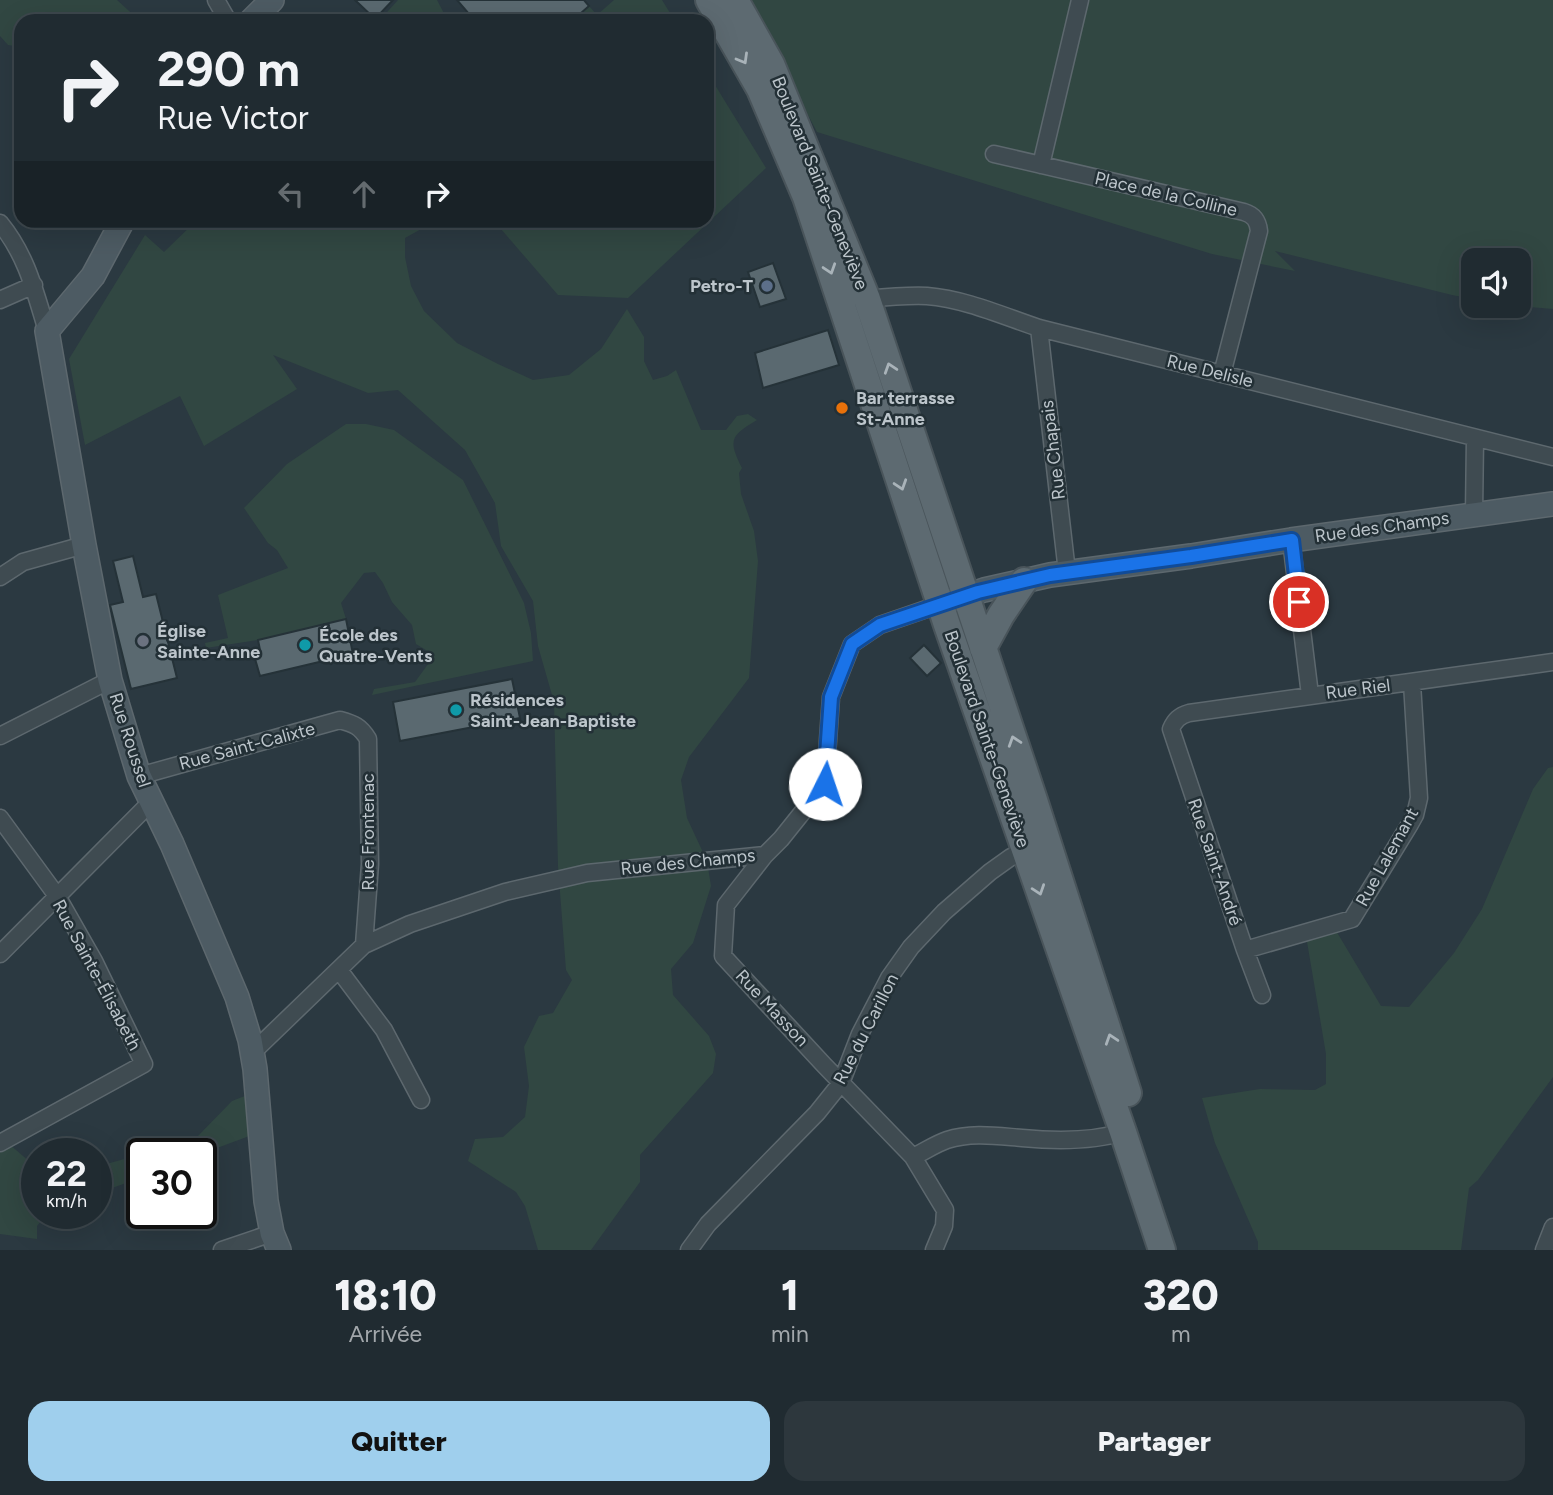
<!DOCTYPE html>
<html lang="fr">
<head>
<meta charset="utf-8">
<style>
  :root { --surface:#202b31; --page:#2d373d; --text:#f1f3f6; --muted:#a2a7ab; --line:#3d474d; --accent:#9fcfed }
  body { margin:0; font-family:Figtree,sans-serif; background:var(--page); color:var(--text); height:100vh; display:flex; flex-direction:column; font-size:26px; white-space:nowrap }
  * { box-sizing:border-box; margin:0 }
  p { font-size:23px; color:var(--muted) }
  .icon { flex:none; width:38px; height:38px; fill:none; stroke:currentColor; stroke-width:2; stroke-linecap:round; stroke-linejoin:round }
  .map { position:relative; height:1250px; overflow:hidden }
  .sheet { display:flex; flex-direction:column; background:var(--surface); flex:1 }
  .sheet>* { flex:none }
  .hud { position:absolute; left:14px; top:14px; width:700px; height:214px; border-radius:21px; box-shadow:0 7px 28px #0002,0 0 0 2px var(--line); background:#202b31; color:var(--text); overflow:hidden }
  .tools { position:absolute; left:1461px; top:248px; display:grid; gap:14px }
  .tools a { display:grid; place-items:center; width:70px; height:70px; border-radius:14px; background:var(--surface); box-shadow:0 7px 28px #0002,0 0 0 2px var(--line); font-size:35px }
  .speed { position:absolute; left:21px; top:1138px; display:flex; gap:14px; font-size:35px; font-weight:700; text-align:center }
  .speed>* { display:grid; place-content:center; width:91px; height:91px; border-radius:50%; background:var(--surface); box-shadow:0 7px 28px #0002,0 0 0 2px var(--line); line-height:1 }
  .speed small { font-size:18px; font-weight:400 }
  .speed .limit { border:4px solid #111; border-radius:10px; background:#fff; color:#111 }
  .pin { position:absolute; display:grid; place-items:center; width:60px; height:60px; color:#fff; margin:-30px; border:4px solid #fff; border-radius:50%; box-shadow:0 2px 7px #0007 }
  .me { position:absolute; width:77px; margin:-38px; rotate:4deg; stroke-linejoin:round; filter:drop-shadow(0 0 5px #0008) }
  .turn { display:flex; align-items:center; gap:24px; height:147px; padding:0 28px; font-size:32px }
  .turn .icon { width:91px; height:91px; stroke-width:2.5 }
  .turn b { display:block; font-size:49px; line-height:60px }
  .lanes { display:flex; align-items:center; height:66px; padding:0 28px; background:#0003; justify-content:center; gap:35px; direction:ltr }
  .lanes .off { opacity:.35 }
  .eta { display:flex; justify-content:space-evenly; align-items:center; height:119px; text-align:center }
  .eta b { font-size:42px; font-weight:800; line-height:49px }
  .button { display:flex; gap:14px; margin-top:auto; padding:14px 28px }
  .button a { flex:1; height:80px; border-radius:21px; background:var(--accent); color:#111; font-size:28px; font-weight:800; line-height:80px; text-align:center }
  .button a+a { background:var(--page); color:var(--text) }
  .map>svg:first-child { display:block }
  .green { fill:#314742 }
  .building { fill:#5a6970; stroke:#253238; stroke-width:2 }
  .lines { fill:none; stroke-linecap:round; stroke-linejoin:round }
  .street-casing { stroke:#5d686e; stroke-width:19 }
  .secondary-casing { stroke:#5d686e; stroke-width:26 }
  .primary-casing { stroke:#49545a; stroke-width:30 }
  .street { stroke:#3f4b51; stroke-width:16 }
  .secondary { stroke:#4d5b63; stroke-width:23 }
  .primary { stroke:#5d6a71; stroke-width:26 }
  .oneway { stroke:#a9b3b9 }
  .route-casing { stroke:#114b97; stroke-width:18 }
  .route { stroke:#1a73e8; stroke-width:12 }
  .service-dot { fill:#5c6f8a; stroke:#233036; stroke-width:2.5 }
  .food-dot { fill:#e8710a; stroke:#233036; stroke-width:2.5 }
  .worship-dot { fill:#6b7280; stroke:#233036; stroke-width:2.5 }
  .culture-dot { fill:#0f9aa8; stroke:#233036; stroke-width:2.5 }
  .labels { text-anchor:middle; stroke-width:5; stroke-linejoin:round; paint-order:stroke }
  .street-label { font-size:18px; fill:#bcc5cb; stroke:#233036 }
  .poi-label { font-size:18px; font-weight:bold; fill:#bcc5cb; stroke:#233036; text-anchor:start }
</style>
</head>
<body>
<div class="map">
<svg width="1553" height="1250" viewBox="0 0 1553 1250">
  <rect width="100%" height="100%" fill="#2b3941"/>
  <!-- green -->
  <path class="green" d="M0,0H117L140,21H21V47L8,45L0,36Z
    M398,0H437L448,21H379Z
    M614,0H662L675,21H572L589,6L597,15Z
    M747,0H1553V309L1517,306H1519V261H1474L1473,299L1452,295L1275,251L1295,271L1212,254L817,132Z
    M707,72L766,168L628,298L558,295L494,221L707,220Z
    M196,221H426L423,228L405,238V257L411,286L424,311L457,343L498,364L533,380L569,375L601,349L627,309L644,337V361L653,380L667,376L676,370L701,430H726L737,416L748,414L757,420C730,436 728,440 742,468L739,473L741,494L754,531L758,561L749,678L689,757L681,780L687,818L707,861L711,886L693,943L671,969L673,995L709,1036L716,1054L713,1073L640,1155V1182L591,1250H538L525,1206L516,1192L468,1161L475,1139L503,1137L525,1117L529,1086L524,1047L539,1016L553,1013L572,980L566,970L558,866L554,702L538,646L533,601L501,546L495,503L465,450L398,390L368,393L273,355L297,389L204,446L180,396L85,445L69,359L145,235L164,252Z
    M346,424H366L394,430L463,480L524,603L531,633L533,661L372,695L374,689L415,682L431,660L426,650L416,644L412,625L392,602L383,583L375,572L364,573L341,603L346,619L258,640L206,648L205,643L228,638L218,595L288,568L277,550L268,543L244,508L287,464Z
    M1553,767V1077L1478,1180L1469,1188L1461,1250H1258V1242L1215,1143L1202,1098L1260,1089L1315,1090L1326,1084V1054L1305,930L1332,924L1381,1006L1409,1007L1454,953L1482,909L1533,789L1548,768Z
    M255,1092L260,1132L201,1154L144,1153L197,1137L232,1101Z
    M0,1138H2L37,1168V1213H47L37,1226V1239L0,1234Z
    M142,1154V1177L96,1194V1167Z"/>
  <!-- building -->
  <path class="building" d="M355,0H393L375,19Z
    M457,0H584L589,6L572,21H475Z
    M773,263L786,299L760,307L748,272Z
    M828,330L839,365L763,388L755,353Z
    M133,556L143,597L156,594L177,678L131,689L110,605L123,602L113,561Z
    M346,619L353,654L260,676L253,652L260,650L258,640Z
    M924,645L941,663L927,676L910,658Z
    M512,679L520,718L400,741L393,702Z"/>
  <g class="lines">
    <!-- street casing -->
    <g class="street-casing">
      <path id="street" d="M216,0L228,21
        M994,154L1244,212C1254,215 1258,221 1259,231L1222,374
        M1041,165L1080,0
        M0,223C27,256 35,292 47,331
        M867,299C887,297 907,295 927,296C965,299 1003,316 1039,328L1553,457
        M0,300L34,285
        M1039,328L1067,572
        M1474,514L1475,438
        M1291,540L1310,695
        M0,577L23,562L84,545
        M0,736L110,680
        M139,776L340,720C354,724 360,726 368,739L370,864L364,945
        M0,818L57,896L94,961L144,1064L0,1143
        M1245,950L1352,919L1410,824L1415,815L1419,798L1412,683
        M0,954L151,802
        M339,970L384,1030L421,1100
        M1262,995L1245,950L1171,729C1175,720 1179,716 1189,713C1310,695 1432,680 1553,662
        M252,1053L364,945L410,924L505,892L587,873L765,855
        M913,1157C924,1152 935,1144 947,1140C971,1132 997,1136 1022,1138C1055,1141 1091,1142 1123,1132
        M222,1250L272,1233
        M689,1250L708,1224L817,1113L841,1083L860,1034L889,978L911,947L944,912L990,872L1011,857L1025,851
        M934,1250L944,1226L945,1210L913,1157L824,1065L723,956L726,905L765,855L781,839L825,784L831,697L852,644L880,625L941,604
        M1544,1250L1553,1227"/>
    </g>
    <!-- secondary casing -->
    <g class="secondary-casing">
      <path id="secondary" d="M251,21L272,0
        M123,220L93,276L47,331L84,545L110,680L139,776L172,844L237,997L250,1040L255,1069L266,1201L272,1233L279,1250
        M950,601L984,590L1050,575L1191,556L1291,540L1553,504"/>
    </g>
    <!-- primary casing -->
    <g class="primary-casing">
      <path id="primary" d="M709,0L760,89L806,197L947,625L1123,1132L1162,1250
        M735,0L771,64L867,299L1034,800L1128,1093
        M983,648L1001,615L1024,581"/>
    </g>
    <!-- street -->
    <use href="#street" class="street"/>
    <!-- secondary -->
    <use href="#secondary" class="secondary"/>
    <!-- primary -->
    <use href="#primary" class="primary"/>
  </g>
  <!-- one-way arrows -->
  <defs><path id="oneway-chevron" d="M-2-3.5L2.5 0L-2 3.5" fill="none" stroke-width="1.6" stroke-linecap="round" stroke-linejoin="round" transform="scale(1.75)"/></defs>
  <g class="oneway">
    <use href="#oneway-chevron" transform="translate(743 59) rotate(60)"/>
    <use href="#oneway-chevron" transform="translate(830 269) rotate(72)"/>
    <use href="#oneway-chevron" transform="translate(890 368) rotate(-108)"/>
    <use href="#oneway-chevron" transform="translate(901 485) rotate(72)"/>
    <use href="#oneway-chevron" transform="translate(1014 741) rotate(-108)"/>
    <use href="#oneway-chevron" transform="translate(1039 890) rotate(71)"/>
    <use href="#oneway-chevron" transform="translate(1111 1039) rotate(-108)"/>
  </g>
  <g class="lines">
    <!-- route casing -->
    <g class="route-casing">
      <path id="route" d="M825,784L831,697L852,644L880,625L978,592L1050,575L1191,556L1292,540L1299,602"/>
    </g>
    <!-- route -->
    <use href="#route" class="route"/>
  </g>
  <!-- markers -->
  <circle class="service-dot" cx="767" cy="286" r="7"/>
  <circle class="food-dot" cx="842" cy="408" r="7"/>
  <circle class="worship-dot" cx="143" cy="641" r="7"/>
  <g class="culture-dot">
    <circle cx="305" cy="645" r="7"/>
    <circle cx="456" cy="710" r="7"/>
  </g>
  <g class="labels">
    <!-- street labels -->
    <g class="street-label">
      <text transform="translate(820 183) rotate(68)" y="6">Boulevard Sainte-Geneviève</text>
      <text transform="translate(1166 194) rotate(13)" y="6">Place de la Colline</text>
      <text transform="translate(1210 371) rotate(14)" y="6">Rue Delisle</text>
      <text transform="translate(1053 450) rotate(-97)" y="6">Rue Chapais</text>
      <text transform="translate(1382 527) rotate(-8)" y="6">Rue des Champs</text>
      <text transform="translate(1358 689) rotate(-7)" y="6">Rue Riel</text>
      <text transform="translate(987 739) rotate(71)" y="6">Boulevard Sainte-Geneviève</text>
      <text transform="translate(130 740) rotate(72)" y="6">Rue Roussel</text>
      <text transform="translate(247 746) rotate(-15)" y="6">Rue Saint-Calixte</text>
      <text transform="translate(368 832) rotate(-90)" y="6">Rue Frontenac</text>
      <text transform="translate(1387 857) rotate(-61)" y="6">Rue Lalemant</text>
      <text transform="translate(688 862) rotate(-6)" y="6">Rue des Champs</text>
      <text transform="translate(1215 862) rotate(71)" y="6">Rue Saint-André</text>
      <text transform="translate(97 975) rotate(62)" y="6">Rue Sainte-Élisabeth</text>
      <text transform="translate(772 1008) rotate(47)" y="6">Rue Masson</text>
      <text transform="translate(866 1029) rotate(-63)" y="6">Rue du Carillon</text>
    </g>
    <!-- poi labels -->
    <g class="poi-label">
      <text x="753" y="292" text-anchor="end">Petro-T</text>
      <text x="856" y="404">Bar terrasse<tspan x="856" dy="21">St-Anne</tspan></text>
      <text x="157" y="637">Église<tspan x="157" dy="21">Sainte-Anne</tspan></text>
      <text x="319" y="641">École des<tspan x="319" dy="21">Quatre-Vents</tspan></text>
      <text x="470" y="706">Résidences<tspan x="470" dy="21">Saint-Jean-Baptiste</tspan></text>
    </g>
  </g>
</svg>
<div class="tools">
<a><svg class="icon" aria-label="sound" viewBox="0 0 24 24"><path d="M4 9h4l5-4v14l-5-4H4zM17 9q2 3 0 6"/></svg></a>
</div>
<div class="speed"><div>22<small>km/h</small></div><div class="limit">30</div></div>
<div class="pin" style="left:1299px;top:602px;background:#d93025"><svg class="icon" aria-label="arrive" viewBox="0 0 24 24"><path d="M6 21V4h12l-3 4 3 4H6"/></svg></div>
<svg class="me" style="left:825px;top:784px" viewBox="-20 -20 40 40"><circle r="19" fill="#fff"/><path d="M0-13L10 11 0 6-10 11z" fill="#1a73e8"/></svg>
<div class="hud">
<div class="turn"><svg class="icon" aria-label="right" viewBox="0 0 24 24"><path d="M7 20v-9h11M14 6l5 5-5 5"/></svg><div><b>290 m</b>Rue Victor</div></div>
<div class="lanes"><svg class="icon off" aria-label="left" viewBox="0 0 24 24"><path d="M17 20v-9H6M10 6l-5 5 5 5"/></svg><svg class="icon off" aria-label="ahead" viewBox="0 0 24 24"><path d="M12 20V5M6 11l6-6 6 6"/></svg><svg class="icon" aria-label="right" viewBox="0 0 24 24"><path d="M7 20v-9h11M14 6l5 5-5 5"/></svg></div>
</div>
</div>
<section class="sheet">
<div class="eta">
<div><b>18:10</b><p>Arrivée</p></div>
<div><b>1</b><p>min</p></div>
<div><b>320</b><p>m</p></div>
</div>
<div class="button"><a>Quitter</a><a>Partager</a></div>
</section>
</body>
</html>
